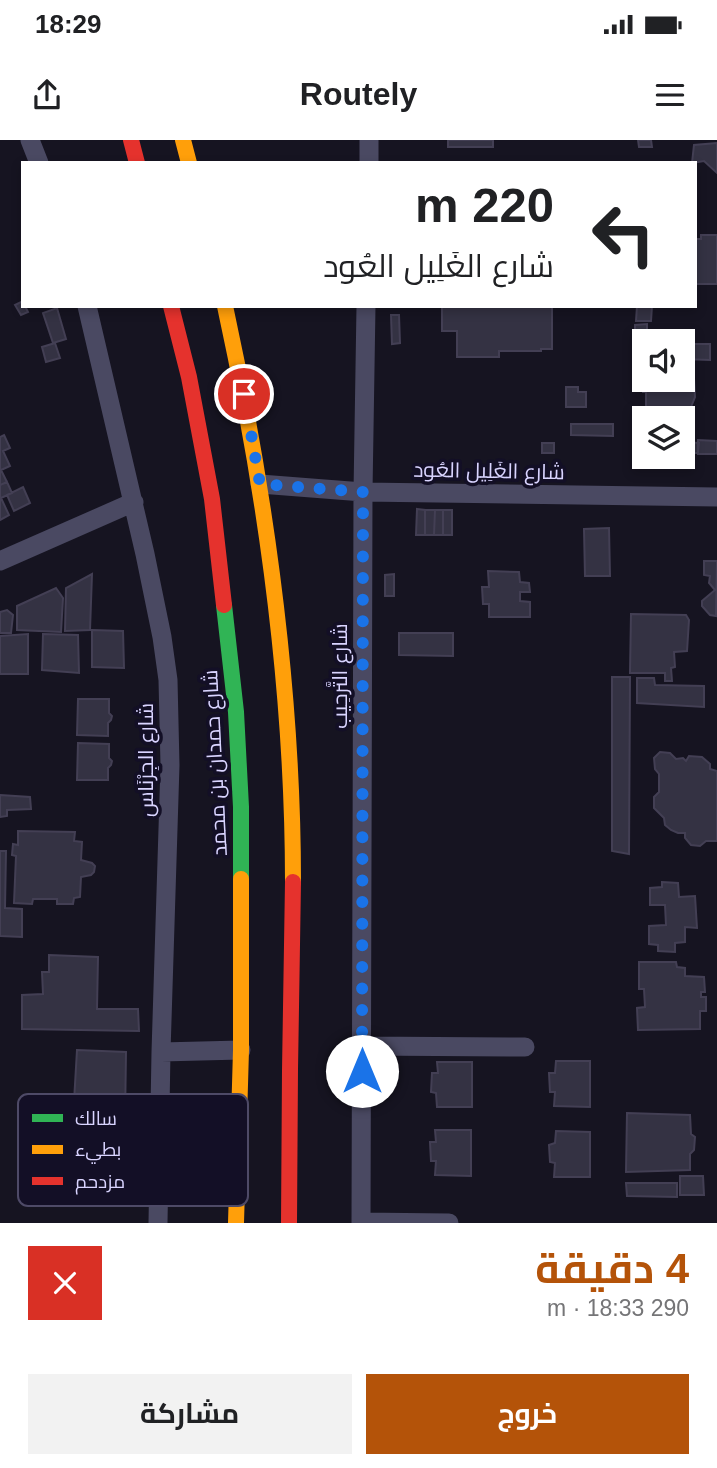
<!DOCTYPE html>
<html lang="ar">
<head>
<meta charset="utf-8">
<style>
  :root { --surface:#fff; --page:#f2f2f2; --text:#202124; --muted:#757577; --accent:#b45309 }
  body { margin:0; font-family:Arial,Cairo,sans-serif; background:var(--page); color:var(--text); direction:rtl; height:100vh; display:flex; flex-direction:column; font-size:26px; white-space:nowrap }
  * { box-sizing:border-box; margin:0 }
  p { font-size:23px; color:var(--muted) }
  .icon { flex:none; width:38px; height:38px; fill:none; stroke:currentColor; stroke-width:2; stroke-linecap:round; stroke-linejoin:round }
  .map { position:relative; height:1083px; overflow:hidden; direction:ltr }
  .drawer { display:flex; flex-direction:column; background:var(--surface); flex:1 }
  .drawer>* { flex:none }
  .hud { position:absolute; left:21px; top:21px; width:676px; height:147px; border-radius:0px; box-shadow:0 4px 10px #0003; direction:rtl; background:#fff; color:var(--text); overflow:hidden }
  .buttons { position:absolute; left:632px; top:189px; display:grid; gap:14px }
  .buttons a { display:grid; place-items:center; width:63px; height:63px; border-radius:0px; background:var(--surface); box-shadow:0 4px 10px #0003; font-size:35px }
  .pin { position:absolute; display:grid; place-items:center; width:60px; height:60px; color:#fff; margin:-30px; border:4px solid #fff; border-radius:50%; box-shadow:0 2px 7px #0007 }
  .me { position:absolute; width:77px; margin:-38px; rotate:0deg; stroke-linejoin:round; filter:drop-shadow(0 0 5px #0008) }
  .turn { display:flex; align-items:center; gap:24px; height:147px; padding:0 28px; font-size:32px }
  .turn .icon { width:91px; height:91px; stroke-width:2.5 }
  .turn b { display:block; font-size:49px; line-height:60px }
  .round { display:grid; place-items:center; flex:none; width:74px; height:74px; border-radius:0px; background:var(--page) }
  .overview { display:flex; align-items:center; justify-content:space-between; height:119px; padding:0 28px }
  h1 { font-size:42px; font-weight:700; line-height:52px; color:var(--accent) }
  .cta { display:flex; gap:14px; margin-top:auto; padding:14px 28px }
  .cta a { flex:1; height:80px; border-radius:0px; background:var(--accent); color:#fff; font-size:28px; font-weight:700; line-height:80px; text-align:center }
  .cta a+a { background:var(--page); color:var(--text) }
  .status { display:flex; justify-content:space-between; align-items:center; height:49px; padding:0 35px; background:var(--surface); direction:ltr }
  .status svg { height:19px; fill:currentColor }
  header { display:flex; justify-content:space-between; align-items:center; height:91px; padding:0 28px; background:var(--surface); font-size:32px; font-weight:700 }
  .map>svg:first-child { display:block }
  .building { fill:#343243; stroke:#433f54; stroke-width:2 }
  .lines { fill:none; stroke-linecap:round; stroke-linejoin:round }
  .street { stroke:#4a4962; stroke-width:19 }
  .fast { stroke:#30b455; stroke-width:16 }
  .slow { stroke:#ff9f0a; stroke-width:16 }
  .jam { stroke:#e5322d; stroke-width:16 }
  .route { stroke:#1a73e8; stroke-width:12; stroke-dasharray:0 21.6 }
  .labels { text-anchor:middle; stroke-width:7; stroke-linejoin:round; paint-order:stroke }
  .street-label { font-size:21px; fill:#d9d4ff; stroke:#130f26 }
  .key { fill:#130f26; stroke:#4e4a67; stroke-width:2 }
  .key-label { font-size:19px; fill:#d9d4ff }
</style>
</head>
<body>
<div class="status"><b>18:29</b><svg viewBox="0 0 49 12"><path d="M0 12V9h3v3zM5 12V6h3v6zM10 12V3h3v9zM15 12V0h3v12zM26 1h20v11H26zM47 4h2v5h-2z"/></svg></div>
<header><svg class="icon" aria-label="menu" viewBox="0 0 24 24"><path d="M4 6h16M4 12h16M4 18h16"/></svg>Routely<svg class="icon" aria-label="share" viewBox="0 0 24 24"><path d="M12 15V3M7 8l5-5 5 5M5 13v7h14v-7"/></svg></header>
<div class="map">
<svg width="717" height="1083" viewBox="0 0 717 1083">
  <rect width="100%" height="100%" fill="#161421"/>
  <!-- building -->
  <path class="building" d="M448,0H493V7H448Z
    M638,0H651L652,7H639Z
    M717,3V33L704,21L692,23L694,5Z
    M695,91H696V99H701V95H717V144H695Z
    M23,161V166H25L28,172L21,175L15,165Z
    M442,166H552V209H541V211H499V217H457V191H442Z
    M637,166H652L651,181H636Z
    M57,168L66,199L53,203L43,173Z
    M391,175H399L400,203L392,204Z
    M647,184V197H635V185Z
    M55,203L60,218L46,222L42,207Z
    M682,204H710V220L682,219Z
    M682,219H693L695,257L691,267L664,268V276L646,277V252H643V234H644V240H682Z
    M566,247H578V252H586V267H566Z
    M571,284H613V296L571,295Z
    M4,295L10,308L3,311L10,326L1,330L7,342L0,345V297Z
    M644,296V313H634L633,297Z
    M698,300L717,301V314H698Z
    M682,302L699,303L698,313H682Z
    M542,303H554V313H542Z
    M7,342L12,353L1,358L9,375L0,380V345Z
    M23,347L30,363L14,371L7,355Z
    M417,369L425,370V395H416Z
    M425,370H435L434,395H425Z
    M435,370H443V395H434Z
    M443,370H452V395H443Z
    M609,388L610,436H585L584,389Z
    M704,421H717L716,476L710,475L702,466V461L715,450L709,443L710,436L704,435Z
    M488,431L519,432L520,442L529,443L530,452H520V461L530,462V477H489V464H483L482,447H489Z
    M92,434L90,490L65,491L66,448Z
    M394,434V456H385V435Z
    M56,448L63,458L61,492L17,490V466Z
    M7,470L13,475L11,493H0V472Z
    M631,474L686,475L689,480L687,511L674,512L675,527L671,528L672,541H665V533H630Z
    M92,490L123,491L124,528L92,527Z
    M399,493H453V516L399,515Z
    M28,494V534H0V496Z
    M43,494L78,495L79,533L42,530Z
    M612,537H630L629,714L612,711Z
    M637,538H654L655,545L704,546V567L637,563Z
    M78,559H109V573L112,576L111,580L108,583V596L77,595Z
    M78,603L109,604V618L112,621L111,625L108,628V640H77Z
    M660,612L670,613L676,619L683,618L686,621L689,616L702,617L710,624V629L717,631V701H706L700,706L691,705L685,698V693H678L671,690L665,685L664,678L654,668V657L659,652V634L655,629L654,618Z
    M0,655L30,657L31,669L7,670V676L0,677Z
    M18,691L75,692L74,701L82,702L81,720L92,723L95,726L94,732L91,735L81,737L80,757L74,758L73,764H57V759H33L32,764L14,763L16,716L12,715L13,704L18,705Z
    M0,711H6L5,768L22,769V797L0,796Z
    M662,742L678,743L679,757L695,756L697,788L685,787V802L675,803V812L658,811V805L649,804V786L666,785L665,765H650V748L662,747Z
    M49,815L98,817L97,869H138L139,891L22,889V855L43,854L42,832H49Z
    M639,822H676L677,827L685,828V836L704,837L705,852H701V857H706V871H700V889L638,890L637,868L645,867L644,849H639Z
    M77,910L126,912L125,980L73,979Z
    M556,921H590V967L554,966L555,952H550L549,933H555Z
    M437,922H472V967H437L436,953L431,952L432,933H438Z
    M627,973L690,975L691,994L695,997L694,1010L690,1014V1030L626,1032Z
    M435,990H471V1036L435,1035L436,1021H431L430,1002H436Z
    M556,991L590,992V1037H554L555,1023L550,1022L549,1005L555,1003Z
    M680,1036H703L704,1055H680Z
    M626,1043H677V1057L627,1056Z"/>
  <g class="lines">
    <!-- street -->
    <path class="street" d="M30,0L39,23
      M369,23V0
      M87,166L145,414L162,497L168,540L170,625L161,912L158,1083
      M260,344L363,352L717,357
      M0,421L134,362
      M362,906L525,907
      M161,912L241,910
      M361,1082L449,1083
      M361,1083L363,352L366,166"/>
    <!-- fast -->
    <path class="fast" d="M224,465L236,572L241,667V739"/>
    <!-- slow -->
    <path class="slow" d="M183,0L189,23
      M225,166C266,355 293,548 293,742
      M236,1083L241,910V739"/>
    <!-- jam -->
    <path class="jam" d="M131,0L137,23
      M171,166L189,237L212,359L224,465
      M289,1083L290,930L293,742"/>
  </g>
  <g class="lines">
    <!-- route -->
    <path class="route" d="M244,254L260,344L363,352L362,931"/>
  </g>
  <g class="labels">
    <!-- street labels -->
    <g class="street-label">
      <text transform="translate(489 331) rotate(1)" y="7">شارع الغَلِيل العُود</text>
      <text transform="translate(340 536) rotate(-90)" y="7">شارع التَّرحِيب</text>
      <text transform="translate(146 620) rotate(-90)" y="7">شارع الجِرْنَاس</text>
      <text transform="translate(215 623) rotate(-93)" y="7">شارع حمدان بن محمد</text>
    </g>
  </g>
  <!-- legend -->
  <rect x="18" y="954" width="230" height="112" rx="10" class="key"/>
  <rect x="32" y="974" width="31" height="8" fill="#30b455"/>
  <rect x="32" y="1005" width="31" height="9" fill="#ff9f0a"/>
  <rect x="32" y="1037" width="31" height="8" fill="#e5322d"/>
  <g class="key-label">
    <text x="75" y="985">سالك</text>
    <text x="75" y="1016">بطيء</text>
    <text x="75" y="1048">مزدحم</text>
  </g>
</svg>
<div class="buttons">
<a><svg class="icon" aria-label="sound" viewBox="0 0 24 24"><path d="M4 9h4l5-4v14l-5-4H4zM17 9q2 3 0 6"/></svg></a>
<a><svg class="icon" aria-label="layers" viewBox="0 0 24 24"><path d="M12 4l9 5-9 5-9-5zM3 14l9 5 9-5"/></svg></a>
</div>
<div class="pin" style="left:244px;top:254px;background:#d93025"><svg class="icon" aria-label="arrive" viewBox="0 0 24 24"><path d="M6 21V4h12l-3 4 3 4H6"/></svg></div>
<svg class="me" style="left:362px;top:931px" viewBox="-20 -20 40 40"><circle r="19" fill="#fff"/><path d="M0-13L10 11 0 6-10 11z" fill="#1a73e8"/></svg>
<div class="hud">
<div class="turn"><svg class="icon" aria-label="left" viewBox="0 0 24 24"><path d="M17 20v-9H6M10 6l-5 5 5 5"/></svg><div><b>220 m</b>شارع الغَلِيل العُود</div></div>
</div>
</div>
<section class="drawer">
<div class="overview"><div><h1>4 دقيقة</h1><p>290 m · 18:33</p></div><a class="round" style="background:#d93025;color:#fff"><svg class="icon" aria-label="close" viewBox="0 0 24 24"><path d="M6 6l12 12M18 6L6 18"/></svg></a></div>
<div class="cta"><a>خروج</a><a>مشاركة</a></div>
</section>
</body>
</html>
